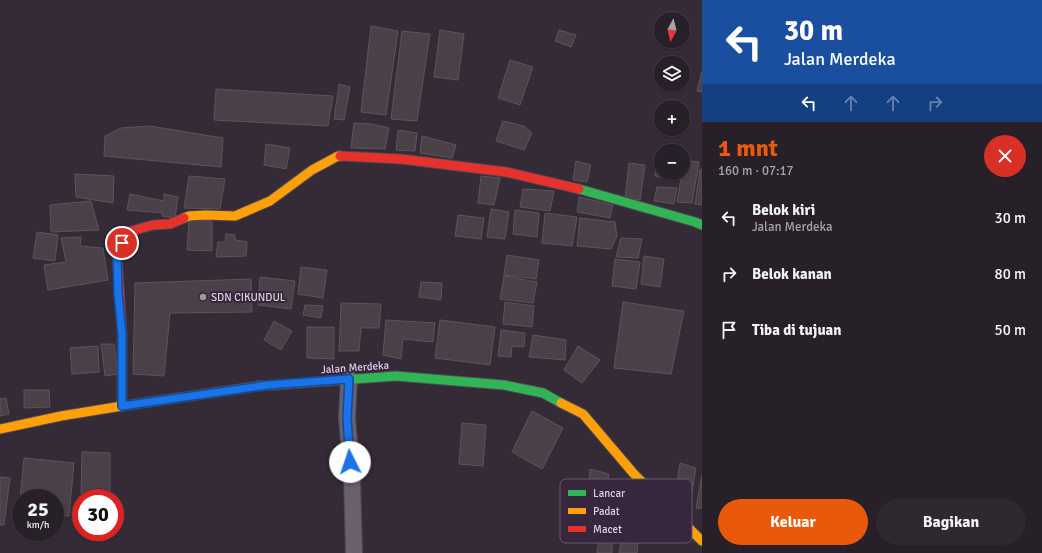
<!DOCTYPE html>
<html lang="id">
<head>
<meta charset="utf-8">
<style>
  :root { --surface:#272029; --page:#2f2831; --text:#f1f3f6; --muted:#a4a3a8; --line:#433e46; --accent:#ea580c }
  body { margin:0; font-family:Signika,sans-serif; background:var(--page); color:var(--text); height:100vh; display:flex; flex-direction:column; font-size:15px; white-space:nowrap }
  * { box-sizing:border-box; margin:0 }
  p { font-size:13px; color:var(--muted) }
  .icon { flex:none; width:22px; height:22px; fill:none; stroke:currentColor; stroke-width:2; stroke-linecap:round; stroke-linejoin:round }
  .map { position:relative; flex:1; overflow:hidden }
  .drawer { display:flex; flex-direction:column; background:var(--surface); width:340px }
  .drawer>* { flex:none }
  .guide { background:#1a4fa0; color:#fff; overflow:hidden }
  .needle { width:26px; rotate:187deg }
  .tools { position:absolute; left:654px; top:12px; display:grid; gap:8px }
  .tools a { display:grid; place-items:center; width:36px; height:36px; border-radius:50%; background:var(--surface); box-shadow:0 1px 3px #0004,0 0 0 1px var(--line); font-size:20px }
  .speed { position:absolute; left:12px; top:489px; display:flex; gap:8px; font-size:20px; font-weight:700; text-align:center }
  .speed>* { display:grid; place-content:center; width:52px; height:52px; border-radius:50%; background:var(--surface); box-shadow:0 1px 3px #0004,0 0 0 1px var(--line); line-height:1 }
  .speed small { font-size:10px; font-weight:400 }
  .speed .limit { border:6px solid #d22; background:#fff; color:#111 }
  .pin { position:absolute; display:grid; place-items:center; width:34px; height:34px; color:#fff; margin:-17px; border:2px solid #fff; border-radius:50%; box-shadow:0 1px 4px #0007 }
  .me { position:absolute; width:44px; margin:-22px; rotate:356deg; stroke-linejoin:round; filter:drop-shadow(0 0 3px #0008) }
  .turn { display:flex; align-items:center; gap:14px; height:84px; padding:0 16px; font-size:18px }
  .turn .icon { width:52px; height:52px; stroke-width:2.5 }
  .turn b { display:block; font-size:28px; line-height:34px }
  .lanes { display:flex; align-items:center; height:38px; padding:0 16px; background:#0003; justify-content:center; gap:20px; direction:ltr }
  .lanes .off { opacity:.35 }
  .round { display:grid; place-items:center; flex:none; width:42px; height:42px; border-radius:21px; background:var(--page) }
  .summary { display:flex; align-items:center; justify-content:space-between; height:68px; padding:0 16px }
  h1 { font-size:24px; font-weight:700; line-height:30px; color:var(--accent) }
  .button { display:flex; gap:8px; margin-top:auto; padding:8px 16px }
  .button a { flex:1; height:46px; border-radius:24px; background:var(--accent); color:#fff; font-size:16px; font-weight:700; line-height:46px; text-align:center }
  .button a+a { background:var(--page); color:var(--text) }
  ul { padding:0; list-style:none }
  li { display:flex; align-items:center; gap:12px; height:56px; padding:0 16px }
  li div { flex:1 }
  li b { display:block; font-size:15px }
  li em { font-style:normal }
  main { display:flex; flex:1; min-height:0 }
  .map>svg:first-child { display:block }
  .building { fill:#4a4048; stroke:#5d535b }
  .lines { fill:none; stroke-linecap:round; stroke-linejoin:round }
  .street-casing { stroke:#4e4650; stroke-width:18 }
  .fast-casing { stroke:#4e4650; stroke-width:11 }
  .slow-casing { stroke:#4e4650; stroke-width:11 }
  .jam-casing { stroke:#4e4650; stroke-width:11 }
  .street { stroke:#69616b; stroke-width:16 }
  .fast { stroke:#30b455; stroke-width:9 }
  .slow { stroke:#ff9f0a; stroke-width:9 }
  .jam { stroke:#e5322d; stroke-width:9 }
  .route-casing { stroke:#114b97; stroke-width:10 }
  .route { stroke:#1a73e8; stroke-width:7 }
  .poi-dot { fill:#a197a4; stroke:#37263c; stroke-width:1.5 }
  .labels { text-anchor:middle; stroke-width:4; stroke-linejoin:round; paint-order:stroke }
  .poi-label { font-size:11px; fill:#dbd1df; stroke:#37263c; text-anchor:start }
  .street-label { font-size:11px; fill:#dbd1df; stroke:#37263c }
  .key { fill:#37263c; stroke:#68596d; stroke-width:1 }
  .key-label { font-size:11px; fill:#dbd1df }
</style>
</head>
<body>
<main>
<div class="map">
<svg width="702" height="553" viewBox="0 0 702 553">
  <rect width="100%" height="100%" fill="#342b37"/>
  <!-- building -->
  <path class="building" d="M371,26L398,31L386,115L361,112Z
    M440,30L464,34L458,80L434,77Z
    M559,30L576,35L571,47L555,41Z
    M402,31L430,34L417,121L391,119Z
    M510,60L533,67L520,105L498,98Z
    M702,71V92L697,91Z
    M339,84L350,87L344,120L334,119Z
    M216,89L333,96L328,126L214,120Z
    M503,121L524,126L532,133L524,150L496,141Z
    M354,123L372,124L389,128L385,149L351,148Z
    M150,126L223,138L221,167L104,156L105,136L121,128Z
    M398,130L417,133L415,151L396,150Z
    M422,136L456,145L452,158L420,153Z
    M266,144L290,148L286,169L264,165Z
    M658,160H661V173H674L673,179L655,176Z
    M684,160L699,162L692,203L677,202L682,173H683Z
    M576,161L591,165L587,182L573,180Z
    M629,163L645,165L640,200L625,198Z
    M700,169L702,170V205L695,204Z
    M75,174L114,176L113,203L76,197Z
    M189,176L225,179L220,209L184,208Z
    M481,176L500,178L494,205L478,203Z
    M657,187L677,188L674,204L654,201Z
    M523,189L554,191L550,211L520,207Z
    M130,194L164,201V194L178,197L175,218L162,216L163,213L127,210Z
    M579,197L613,205L610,218L577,212Z
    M91,201L99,230L51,232L50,205Z
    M491,209L509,212L505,239L487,237Z
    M515,210L539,213L537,237L513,234Z
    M545,213L577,217L572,246L542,243Z
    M458,215L484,218L481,239L455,236Z
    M580,218L615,222L617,236L611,249L577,246Z
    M212,220V251L187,250L189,221Z
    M37,232L58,235L55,261L33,258Z
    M226,234L235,235V240L247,242L246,256L216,257L218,242H225Z
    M81,237L80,246L103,248L108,280L48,290L44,265L66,262L61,238Z
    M621,238L642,239L638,258L616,257Z
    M507,255L539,260L536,279L504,275Z
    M644,256L664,259L660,287L641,284Z
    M615,259L640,262L636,289L612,286Z
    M301,267L327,270L323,298L298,294Z
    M504,276L537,282L533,303L500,299Z
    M260,277L295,281L291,309L258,305Z
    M251,279L252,312L170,313L164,376L133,374L135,283Z
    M421,282L442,283L441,300L419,297Z
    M505,302L534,306L532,327L503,324Z
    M623,302L684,311L671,374L614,368Z
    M341,303L381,304L379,328H361L359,351H339Z
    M305,305L323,306L321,318L303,315Z
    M386,320L435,323L433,342L403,339L401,359L383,355Z
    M440,320L495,327L490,365L435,358Z
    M274,321L292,331L281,350L264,340Z
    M307,327H334V359L307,358Z
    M501,330L525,333L524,347L512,346L511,357L498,356Z
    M533,335L566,340L565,360L529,357Z
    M101,344H114L118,374L105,376Z
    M98,346L99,372L72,374L70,348Z
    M578,346L600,360L582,383L564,370Z
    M24,390H49L50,407L24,408Z
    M6,398L9,414L0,416V399Z
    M532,411L563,428L542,469L512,452Z
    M462,423L486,425L483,466L459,464Z
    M82,452L110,453V498L81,497Z
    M24,458L74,463L69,516L55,514V498H21V511L19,510Z
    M680,463L696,468L691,497L675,495Z
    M590,469L609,474L607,488L589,486Z
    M702,475V508H696Z
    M0,477L10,478L4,525H0Z
    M601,524L613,527L612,553H597Z
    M623,531L639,533L637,553H619Z"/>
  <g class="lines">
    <!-- street casing -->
    <g class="street-casing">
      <path id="street" d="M349,379L347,418L352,477L354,553"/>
    </g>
    <!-- fast casing -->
    <g class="fast-casing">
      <path id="fast" d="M579,189L695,222L702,225
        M259,386L396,376L504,385L543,393L561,403"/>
    </g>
    <!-- slow casing -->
    <g class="slow-casing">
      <path id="slow" d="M184,218L189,216L205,215L235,216L270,201L312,170L338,156H340
        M561,403L583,414L634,474L702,541
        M0,429L61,416L122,406L259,386"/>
    </g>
    <!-- jam casing -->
    <g class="jam-casing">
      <path id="jam" d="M340,156L401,159L506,172L579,189
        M122,406V334L117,255L128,232L153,225L170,224L184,218"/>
    </g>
    <!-- street -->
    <use href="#street" class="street"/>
    <!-- fast -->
    <use href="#fast" class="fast"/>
    <!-- slow -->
    <use href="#slow" class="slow"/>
    <!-- jam -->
    <use href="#jam" class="jam"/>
  </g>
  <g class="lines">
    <!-- route casing -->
    <g class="route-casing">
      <path id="route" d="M122,243L117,255L118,293L122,334V406L268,385L349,379L347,418L350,462"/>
    </g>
    <!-- route -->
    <use href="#route" class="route"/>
  </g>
  <!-- markers -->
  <circle class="poi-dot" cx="203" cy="297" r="4"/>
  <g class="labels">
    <!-- poi labels -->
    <g class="poi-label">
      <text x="211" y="301">SDN CIKUNDUL</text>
    </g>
    <!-- street labels -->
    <g class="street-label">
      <text transform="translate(355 367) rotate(-4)" y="4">Jalan Merdeka</text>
    </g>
  </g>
  <!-- legend -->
  <rect x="560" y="479" width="132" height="64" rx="6" class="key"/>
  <rect x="568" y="490" width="18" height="6" fill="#30b455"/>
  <rect x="568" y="508" width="18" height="6" fill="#ff9f0a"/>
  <rect x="568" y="526" width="18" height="6" fill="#e5322d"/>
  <g class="key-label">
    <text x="593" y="497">Lancar</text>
    <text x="593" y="515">Padat</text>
    <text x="593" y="533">Macet</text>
  </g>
</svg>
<div class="tools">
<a><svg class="needle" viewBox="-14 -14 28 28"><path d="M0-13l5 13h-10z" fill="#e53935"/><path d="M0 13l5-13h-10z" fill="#a4a3a8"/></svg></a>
<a><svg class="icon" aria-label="layers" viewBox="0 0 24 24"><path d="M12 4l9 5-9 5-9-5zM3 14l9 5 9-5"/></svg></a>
<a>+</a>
<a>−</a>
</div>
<div class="speed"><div>25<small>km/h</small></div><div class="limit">30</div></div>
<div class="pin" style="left:122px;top:243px;background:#d93025"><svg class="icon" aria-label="arrive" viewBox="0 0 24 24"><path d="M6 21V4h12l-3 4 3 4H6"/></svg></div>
<svg class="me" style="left:350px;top:462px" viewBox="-20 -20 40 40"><circle r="19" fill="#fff"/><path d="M0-13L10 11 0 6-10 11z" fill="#1a73e8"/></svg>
</div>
<section class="drawer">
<div class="guide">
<div class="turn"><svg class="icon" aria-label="left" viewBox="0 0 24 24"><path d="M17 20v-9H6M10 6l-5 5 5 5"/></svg><div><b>30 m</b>Jalan Merdeka</div></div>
<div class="lanes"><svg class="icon" aria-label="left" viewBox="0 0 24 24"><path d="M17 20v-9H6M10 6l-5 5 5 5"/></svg><svg class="icon off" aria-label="ahead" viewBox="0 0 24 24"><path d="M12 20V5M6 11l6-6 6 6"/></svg><svg class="icon off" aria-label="ahead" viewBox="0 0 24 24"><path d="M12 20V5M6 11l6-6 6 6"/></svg><svg class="icon off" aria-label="right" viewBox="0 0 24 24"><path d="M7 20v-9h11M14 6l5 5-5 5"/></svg></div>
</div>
<div class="summary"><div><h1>1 mnt</h1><p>160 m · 07:17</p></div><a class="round" style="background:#d93025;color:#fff"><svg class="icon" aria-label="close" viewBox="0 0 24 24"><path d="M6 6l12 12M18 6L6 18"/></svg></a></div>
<ul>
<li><svg class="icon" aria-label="left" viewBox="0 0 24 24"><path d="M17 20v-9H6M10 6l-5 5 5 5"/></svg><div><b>Belok kiri</b><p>Jalan Merdeka</p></div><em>30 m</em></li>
<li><svg class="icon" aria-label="right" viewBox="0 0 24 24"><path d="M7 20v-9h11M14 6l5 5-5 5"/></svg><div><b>Belok kanan</b></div><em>80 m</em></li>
<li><svg class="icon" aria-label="arrive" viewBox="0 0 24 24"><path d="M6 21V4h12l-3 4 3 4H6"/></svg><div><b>Tiba di tujuan</b></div><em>50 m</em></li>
</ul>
<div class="button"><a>Keluar</a><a>Bagikan</a></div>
</section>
</main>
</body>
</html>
